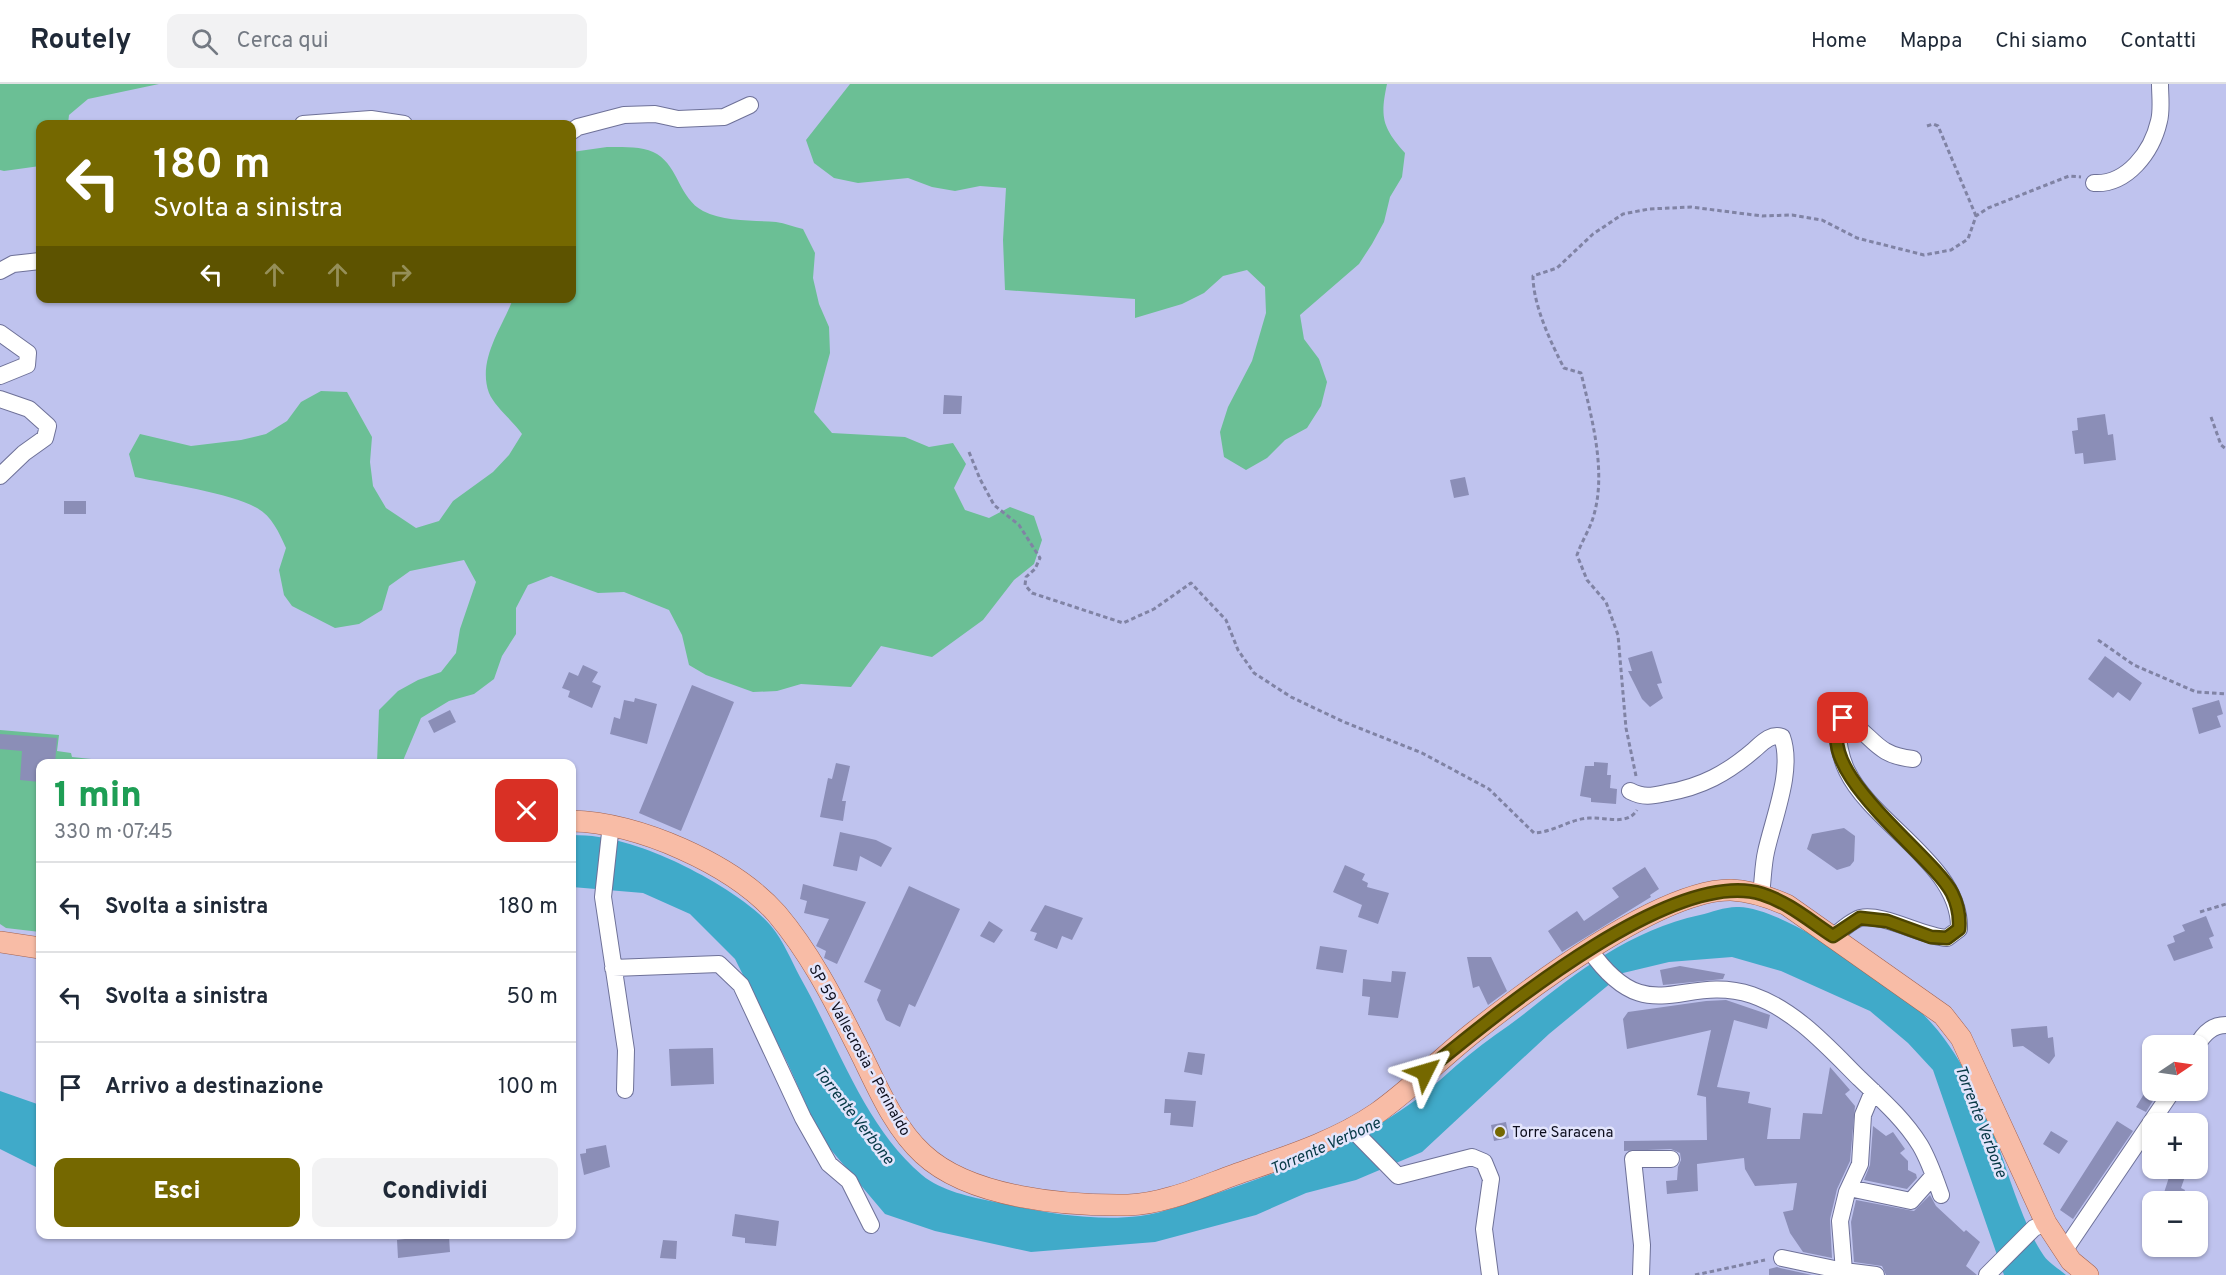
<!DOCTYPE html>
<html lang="it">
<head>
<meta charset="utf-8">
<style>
  :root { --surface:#fff; --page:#f2f2f3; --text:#1f2937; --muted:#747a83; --line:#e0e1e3; --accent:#756800 }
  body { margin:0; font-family:Overpass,sans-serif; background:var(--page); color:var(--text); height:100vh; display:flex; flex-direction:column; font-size:22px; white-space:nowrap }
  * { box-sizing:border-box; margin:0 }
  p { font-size:20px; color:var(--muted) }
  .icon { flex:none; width:33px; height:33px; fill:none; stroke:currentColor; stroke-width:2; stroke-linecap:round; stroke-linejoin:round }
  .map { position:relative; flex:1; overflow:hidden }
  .drawer { position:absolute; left:36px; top:675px; width:540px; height:480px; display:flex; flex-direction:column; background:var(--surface); border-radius:12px; box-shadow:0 2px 4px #0004 }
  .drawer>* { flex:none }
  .guide { position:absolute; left:36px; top:36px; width:540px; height:183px; border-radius:12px; box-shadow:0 2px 4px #0004; background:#756800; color:#fff; overflow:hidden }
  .needle { width:39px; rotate:77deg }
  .fabs { position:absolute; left:2142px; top:951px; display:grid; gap:12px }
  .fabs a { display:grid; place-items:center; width:66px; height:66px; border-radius:12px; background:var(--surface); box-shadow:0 2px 4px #0004; font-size:30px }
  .pin { position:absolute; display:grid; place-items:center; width:51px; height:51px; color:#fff; margin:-26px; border-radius:12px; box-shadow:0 3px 9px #0006 }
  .me { position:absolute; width:66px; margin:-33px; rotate:50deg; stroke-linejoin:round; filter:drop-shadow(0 0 4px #0008) }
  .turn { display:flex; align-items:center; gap:21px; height:126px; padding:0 18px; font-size:27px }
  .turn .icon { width:78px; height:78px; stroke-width:2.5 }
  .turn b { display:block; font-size:42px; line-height:51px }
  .lanes { display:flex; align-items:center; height:57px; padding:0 18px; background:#0003; justify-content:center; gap:30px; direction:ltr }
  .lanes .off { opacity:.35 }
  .round { display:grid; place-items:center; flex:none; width:63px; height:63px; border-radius:12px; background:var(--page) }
  .head { display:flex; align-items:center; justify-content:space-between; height:102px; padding:0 18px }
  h1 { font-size:36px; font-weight:800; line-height:45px; color:#1e9e55 }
  .cta { display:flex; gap:12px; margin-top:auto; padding:12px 18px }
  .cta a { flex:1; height:69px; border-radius:12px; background:var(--accent); color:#fff; font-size:24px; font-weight:800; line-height:69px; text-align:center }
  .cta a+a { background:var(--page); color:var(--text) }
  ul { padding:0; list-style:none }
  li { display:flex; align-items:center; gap:18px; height:90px; padding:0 18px; border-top:2px solid var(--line) }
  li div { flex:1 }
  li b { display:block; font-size:22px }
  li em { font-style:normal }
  header { display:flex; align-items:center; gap:36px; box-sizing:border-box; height:84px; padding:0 30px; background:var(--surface); border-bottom:2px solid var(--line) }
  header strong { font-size:28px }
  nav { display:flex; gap:33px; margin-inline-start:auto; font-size:21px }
  .search { width:420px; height:54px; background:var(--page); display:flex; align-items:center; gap:15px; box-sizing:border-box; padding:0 21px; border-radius:12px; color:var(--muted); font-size:22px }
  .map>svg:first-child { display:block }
  .green { fill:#6bbf95 }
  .water { fill:#40aac9 }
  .building { fill:#8b8eb7 }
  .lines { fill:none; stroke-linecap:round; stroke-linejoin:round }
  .minor-casing { stroke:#6e7198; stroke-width:18 }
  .major-casing { stroke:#a36250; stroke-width:22 }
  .path { stroke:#8083a4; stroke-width:3; stroke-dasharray:4.5 3; stroke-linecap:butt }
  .minor { stroke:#fff; stroke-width:16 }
  .major { stroke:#f8bca6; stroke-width:21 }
  .route-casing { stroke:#4c4400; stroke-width:15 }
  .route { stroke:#756800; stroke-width:10 }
  .poi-dot { fill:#756800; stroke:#e3e5fc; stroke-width:2 }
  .labels { text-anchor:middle; stroke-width:5; stroke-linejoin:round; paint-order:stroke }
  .street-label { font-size:15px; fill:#0e0f1e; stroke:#e3e5fc }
  .poi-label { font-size:15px; fill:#0e0f1e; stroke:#e3e5fc; text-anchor:start }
  .water-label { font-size:16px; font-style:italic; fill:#063845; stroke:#e3e5fc }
</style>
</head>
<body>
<header>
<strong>Routely</strong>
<div class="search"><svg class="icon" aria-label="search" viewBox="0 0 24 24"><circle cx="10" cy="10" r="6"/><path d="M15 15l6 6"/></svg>Cerca qui</div>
<nav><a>Home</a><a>Mappa</a><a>Chi siamo</a><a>Contatti</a></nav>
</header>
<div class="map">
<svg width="2226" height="1191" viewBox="0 0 2226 1191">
  <rect width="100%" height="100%" fill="#bfc3ee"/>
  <!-- green -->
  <path class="green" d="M0,0H159L88,15L69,31L68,40H40V82L4,87L0,86Z
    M850,0H1387C1380,33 1382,43 1405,69L1402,93L1390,113L1384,138L1372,160L1359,180L1300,231L1304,255L1319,275L1327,298L1321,322L1307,344L1285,356L1267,374L1246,386L1224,373L1220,348L1228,323L1252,277L1266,229L1265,203L1247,186L1223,192L1204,209L1182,220L1135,234V215L1005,206L1003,156L1006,104L980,102L955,107L932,103L908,94L858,99L834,94L814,79L806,56Z
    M607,63C622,63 645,62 657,70C679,84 679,114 703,127C724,138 753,136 776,138C785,139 794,143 803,145L815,169L813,194L819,220L829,243L830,269L814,328L832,349L905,353L929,363L953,359L966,380L954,404L965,426L989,434L1010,423L1034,432L1042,456L1034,480L1014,496L983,536L932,573L881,562L851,603L801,600L777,607L753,608L706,591L689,581L682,551L669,526L624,508L598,509L551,492L528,501L516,524V550L502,572L494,595L474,610L449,617L421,634L402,679H377L379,626L398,607L418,596L441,588L456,569L460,545L476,498L464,476L410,487L389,502L382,526L359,540L335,544L292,522L284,511L279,486L286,464C279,449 272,432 257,424C231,409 167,400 135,393L129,370L140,350L191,362L241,356L266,350L287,337L301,318L321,307L347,308L372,353L370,378L373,402L386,424L416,444L439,437L453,417L493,388L509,371L522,350C513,337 495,323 489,309C477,276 502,244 513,215L572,214V68Z
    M0,646L59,651L57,667L71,669L72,673L130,679L40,680V848L6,844L0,840Z"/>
  <!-- water -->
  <path class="water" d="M572,751C609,751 640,762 674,777C704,791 750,817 771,842C783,856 791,876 800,893C837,958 864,1042 922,1091C941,1107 971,1113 995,1118C1039,1128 1094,1138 1140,1132C1164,1129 1191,1118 1215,1110C1286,1086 1356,1060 1417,1015C1435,1002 1451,985 1469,971C1487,956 1506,944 1524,930C1578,887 1631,846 1700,831C1712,828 1727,822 1739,823C1785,825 1870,887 1907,916C1954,953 1978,1009 1999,1064C2010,1095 2025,1145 2044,1172C2049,1179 2059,1185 2066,1191H2004L1933,986L1908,959L1870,927L1781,887L1732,873L1669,878L1623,889L1549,950L1422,1068L1356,1096L1306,1109L1256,1131L1155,1158L1031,1168L935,1147L885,1130L821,1054L788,980L735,875L690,830L643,809L572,803Z
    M0,1007L40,1021V1085L0,1065Z"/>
  <!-- building -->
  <path class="building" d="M944,311L962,312L961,330H943Z
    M2105,330L2108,351L2113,350L2116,376L2084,380L2083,369L2075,370L2072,347L2078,346L2077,334Z
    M1465,393L1469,411L1454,414L1450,396Z
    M64,417H86V430H64Z
    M1652,567L1662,599L1657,600L1663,614L1650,623L1642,615L1628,587H1632L1628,574Z
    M2105,572L2142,599L2130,617L2118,608L2113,614L2088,595Z
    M583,581L598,588L592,598L601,602L592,624L568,613L570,607L562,604L569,588L578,592Z
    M692,601L734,618L681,747L639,729Z
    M635,614L657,620L647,660L610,650L614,633L620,635L624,616L634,618Z
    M2219,616L2223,630L2217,632L2221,643L2199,650L2192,624Z
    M450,626L456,638L434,649L428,637Z
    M0,650L57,654L55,680H40V698L20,696L22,667L0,665Z
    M1594,678L1608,679L1607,691H1611L1610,704L1617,705L1616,720L1591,718V714L1580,712L1585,682H1594Z
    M836,679L850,682L842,717H846L843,737L820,733L828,694L832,695Z
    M1844,744L1855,752L1854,777L1850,782L1837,786L1807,765L1812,750Z
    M840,748L876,756L892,764L881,783L860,772L857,787L833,782Z
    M1345,781L1365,790L1362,796L1368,799L1367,803L1389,809L1378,840L1358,833L1362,821L1333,808Z
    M1645,783L1659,805L1650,811L1651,813L1562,868L1548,847L1577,827L1584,837L1619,813L1612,804Z
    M803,800L866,818L837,880L824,874L826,867L816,862L829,835L804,829L807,817L800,815Z
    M909,802L960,825L915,923L909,920L900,943L886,936L877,916L881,906L864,898Z
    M1045,821L1083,834L1072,856L1062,852L1057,865L1034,856L1037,849L1030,847Z
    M2206,832L2214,852L2209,854L2213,864L2174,877L2167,861L2175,858L2173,852L2185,847L2182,841Z
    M989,837L1003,846L994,859L980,852Z
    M1320,862L1347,866L1343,889L1316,885Z
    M1467,873H1491L1507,907L1488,921L1479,902L1473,904Z
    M1680,882L1725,890L1723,895L1663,901L1660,886Z
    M1392,887L1406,888L1398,934L1368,931L1370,913L1362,912L1363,895L1391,898Z
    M1726,916L1770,931L1767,945L1734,936L1717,1003L1750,1008L1748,1019L1771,1024L1767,1055H1800L1803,1029L1822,1030L1830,983L1850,1006L1845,1010L1855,1022L1850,1077L1837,1105L1830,1135L1832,1174L1803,1168L1790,1149L1783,1128L1793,1126L1797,1099L1755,1102L1745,1085L1744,1074L1697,1080L1698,1107L1667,1110L1666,1097L1677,1096L1678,1083L1681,1076L1680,1069L1671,1065L1624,1067V1057L1707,1056L1706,1013L1697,1011L1711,946L1627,965L1623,935L1628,928L1706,917Z
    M2047,942L2048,954L2053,953L2055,972L2049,980L2023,962L2013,963L2011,945Z
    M713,964L714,1000L671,1002L669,965Z
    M1188,968L1205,970L1202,991L1184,988Z
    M2144,1010L2154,1015L2146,1028L2136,1023Z
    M1165,1015L1196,1017L1193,1043L1170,1041L1171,1029H1164Z
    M2117,1037L2133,1047L2073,1135L2060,1126Z
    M1506,1038L1509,1054L1494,1057L1491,1041Z
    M1873,1042L1886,1052L1893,1048L1905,1065L1900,1069L1908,1077V1086L1916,1090L1917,1094L1907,1105L1864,1096L1870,1081Z
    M2051,1047L2068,1057L2059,1070L2043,1060Z
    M606,1061L610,1083L584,1091L580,1070L586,1069V1065Z
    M2172,1084H2188L2181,1104L2185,1106L2181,1118H2161Z
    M1930,1111L1936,1122L1964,1148L1966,1146L1980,1158L1966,1182L1977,1191H1886L1882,1182L1854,1178L1851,1138L1856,1116L1914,1127Z
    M735,1130L779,1137L776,1162L745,1159V1154L732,1152Z
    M404,1150L449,1152L450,1168L398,1174L397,1156L405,1155Z
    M663,1156L677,1157L676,1175L660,1174Z
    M1777,1183L1780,1184L1812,1191H1769V1185Z"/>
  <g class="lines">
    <!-- minor casing -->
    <g class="minor-casing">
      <path id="minor" d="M303,40L371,35L404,40
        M572,47L578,43L624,31L655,30L678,35L724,33L750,21
        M2094,99C2127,101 2152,68 2159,37C2162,26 2160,12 2160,0
        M0,187L13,180L40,177
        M0,249L28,269L27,281L0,292
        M0,315L29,325L48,342L45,354L24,369L0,392
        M1630,707C1644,714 1652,712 1666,709C1702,703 1727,689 1754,666C1762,659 1771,649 1782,653C1794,686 1773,735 1766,768C1763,781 1763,796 1761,810
        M611,740L603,813L626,966L625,1006
        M1833,853C1840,847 1851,837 1860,834C1884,829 1921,852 1947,854L1959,845C1961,781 1873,741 1847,687C1840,673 1838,659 1837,643L1843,634C1874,650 1873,671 1913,675
        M1589,865C1648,950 1682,888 1752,911C1795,926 1827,962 1859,994C1881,1015 1903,1034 1920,1061C1929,1076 1935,1094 1941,1111
        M613,884L719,880L741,901L803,1034L829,1080L849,1097L871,1141
        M2197,962C2203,950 2212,941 2226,941
        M1350,1043L1398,1092L1472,1073L1484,1078L1491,1095L1484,1145L1490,1191
        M1849,1104L1911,1117L1934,1091
        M2064,1167L2173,1006
        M1782,1174L1844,1187L1840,1137L1847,1108L1860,1080L1863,1031L1873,1007
        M1641,1191L1642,1161L1633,1075H1671
        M1844,1191V1187L1876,1191
        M1987,1191L2034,1144L2046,1139"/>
    </g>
    <!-- major casing -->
    <g class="major-casing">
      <path id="major" d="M572,737C637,738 733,780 777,830C809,868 832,912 854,956C874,994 891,1041 923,1070C970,1114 1066,1122 1128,1121C1164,1120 1201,1103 1234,1091C1282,1074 1335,1058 1377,1029C1411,1005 1441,974 1474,948C1530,904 1661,805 1731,806C1752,807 1769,813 1787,821L1943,931L1961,954L2046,1139L2071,1177L2088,1191
        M0,858L40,864"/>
    </g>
    <!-- path -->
    <path class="path" d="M1927,42L1933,40L1938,42L1976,132
      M2211,333L2221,361L2226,365
      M969,368L980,395L994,421L1019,441L1040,474L1035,485L1026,493L1025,501L1032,509L1123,539L1154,525L1191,499L1226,536L1238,566L1254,589L1291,613L1344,638L1422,669L1489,705L1534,749C1554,748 1570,735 1589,734C1606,733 1627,742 1637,726
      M2098,556L2134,581L2196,608L2226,610
      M1636,692L1626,644L1618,551L1606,518L1587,496L1577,471C1581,459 1588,448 1592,437C1608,391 1592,335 1581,289L1564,284C1551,259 1533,221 1533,192L1557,184L1593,150L1623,130L1649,125L1691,123L1762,132L1792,131L1822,136L1857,154L1924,171L1951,166L1968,155L1976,132L1988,124L2069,92L2081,93
      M2200,828L2226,820
      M1695,1191L1765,1176"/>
    <!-- minor -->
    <use href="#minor" class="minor"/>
    <!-- major -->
    <use href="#major" class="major"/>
  </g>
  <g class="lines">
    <!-- route casing -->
    <g class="route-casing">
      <path id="route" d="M1425,988C1494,932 1672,782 1762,810C1788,818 1810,837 1833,852L1860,834L1887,837L1931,853L1947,854L1959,845C1960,833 1958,821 1952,809C1931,769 1807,684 1843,634"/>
    </g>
    <!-- route -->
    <use href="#route" class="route"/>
  </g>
  <!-- markers -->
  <circle class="poi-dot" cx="1500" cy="1048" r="6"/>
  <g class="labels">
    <!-- street labels -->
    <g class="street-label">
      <text transform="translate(860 966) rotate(61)" y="5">SP 59 Vallecrosia - Perinaldo</text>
    </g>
    <!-- poi labels -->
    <g class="poi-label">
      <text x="1512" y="1053">Torre Saracena</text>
    </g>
    <!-- water labels -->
    <g class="water-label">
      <text transform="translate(855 1031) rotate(52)" y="6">Torrente Verbone</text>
      <text transform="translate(1982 1037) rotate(69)" y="6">Torrente Verbone</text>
      <text transform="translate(1325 1061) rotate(-24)" y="6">Torrente Verbone</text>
    </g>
  </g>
</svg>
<div class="fabs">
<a><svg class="needle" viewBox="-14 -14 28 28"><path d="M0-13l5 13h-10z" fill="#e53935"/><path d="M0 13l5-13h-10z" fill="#747a83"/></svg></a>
<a>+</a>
<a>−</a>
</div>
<div class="pin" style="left:1843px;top:634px;background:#d93025"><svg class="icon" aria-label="arrive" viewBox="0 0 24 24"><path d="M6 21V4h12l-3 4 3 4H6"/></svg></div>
<svg class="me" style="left:1425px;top:988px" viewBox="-20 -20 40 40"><path d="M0-17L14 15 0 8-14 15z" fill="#756800" stroke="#fff" stroke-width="4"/></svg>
<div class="guide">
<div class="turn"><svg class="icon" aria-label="left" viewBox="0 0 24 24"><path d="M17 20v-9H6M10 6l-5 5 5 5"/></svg><div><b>180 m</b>Svolta a sinistra</div></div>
<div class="lanes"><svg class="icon" aria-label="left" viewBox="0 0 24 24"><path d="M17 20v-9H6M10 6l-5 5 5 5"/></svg><svg class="icon off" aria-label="ahead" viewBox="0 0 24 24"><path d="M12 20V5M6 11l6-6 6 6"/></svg><svg class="icon off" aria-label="ahead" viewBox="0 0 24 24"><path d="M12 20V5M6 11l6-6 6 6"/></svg><svg class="icon off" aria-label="right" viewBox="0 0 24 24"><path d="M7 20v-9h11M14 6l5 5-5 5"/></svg></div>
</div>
<section class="drawer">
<div class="head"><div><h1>1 min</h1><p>330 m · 07:45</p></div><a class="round" style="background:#d93025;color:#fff"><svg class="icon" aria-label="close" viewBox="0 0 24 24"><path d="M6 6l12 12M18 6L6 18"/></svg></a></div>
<ul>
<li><svg class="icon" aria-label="left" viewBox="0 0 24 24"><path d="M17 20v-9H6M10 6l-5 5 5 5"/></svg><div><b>Svolta a sinistra</b></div><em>180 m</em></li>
<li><svg class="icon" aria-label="left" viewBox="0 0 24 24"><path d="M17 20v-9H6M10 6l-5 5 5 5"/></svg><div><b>Svolta a sinistra</b></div><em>50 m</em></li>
<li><svg class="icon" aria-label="arrive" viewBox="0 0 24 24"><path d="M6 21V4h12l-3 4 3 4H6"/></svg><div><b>Arrivo a destinazione</b></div><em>100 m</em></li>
</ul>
<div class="cta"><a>Esci</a><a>Condividi</a></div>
</section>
</div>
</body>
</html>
